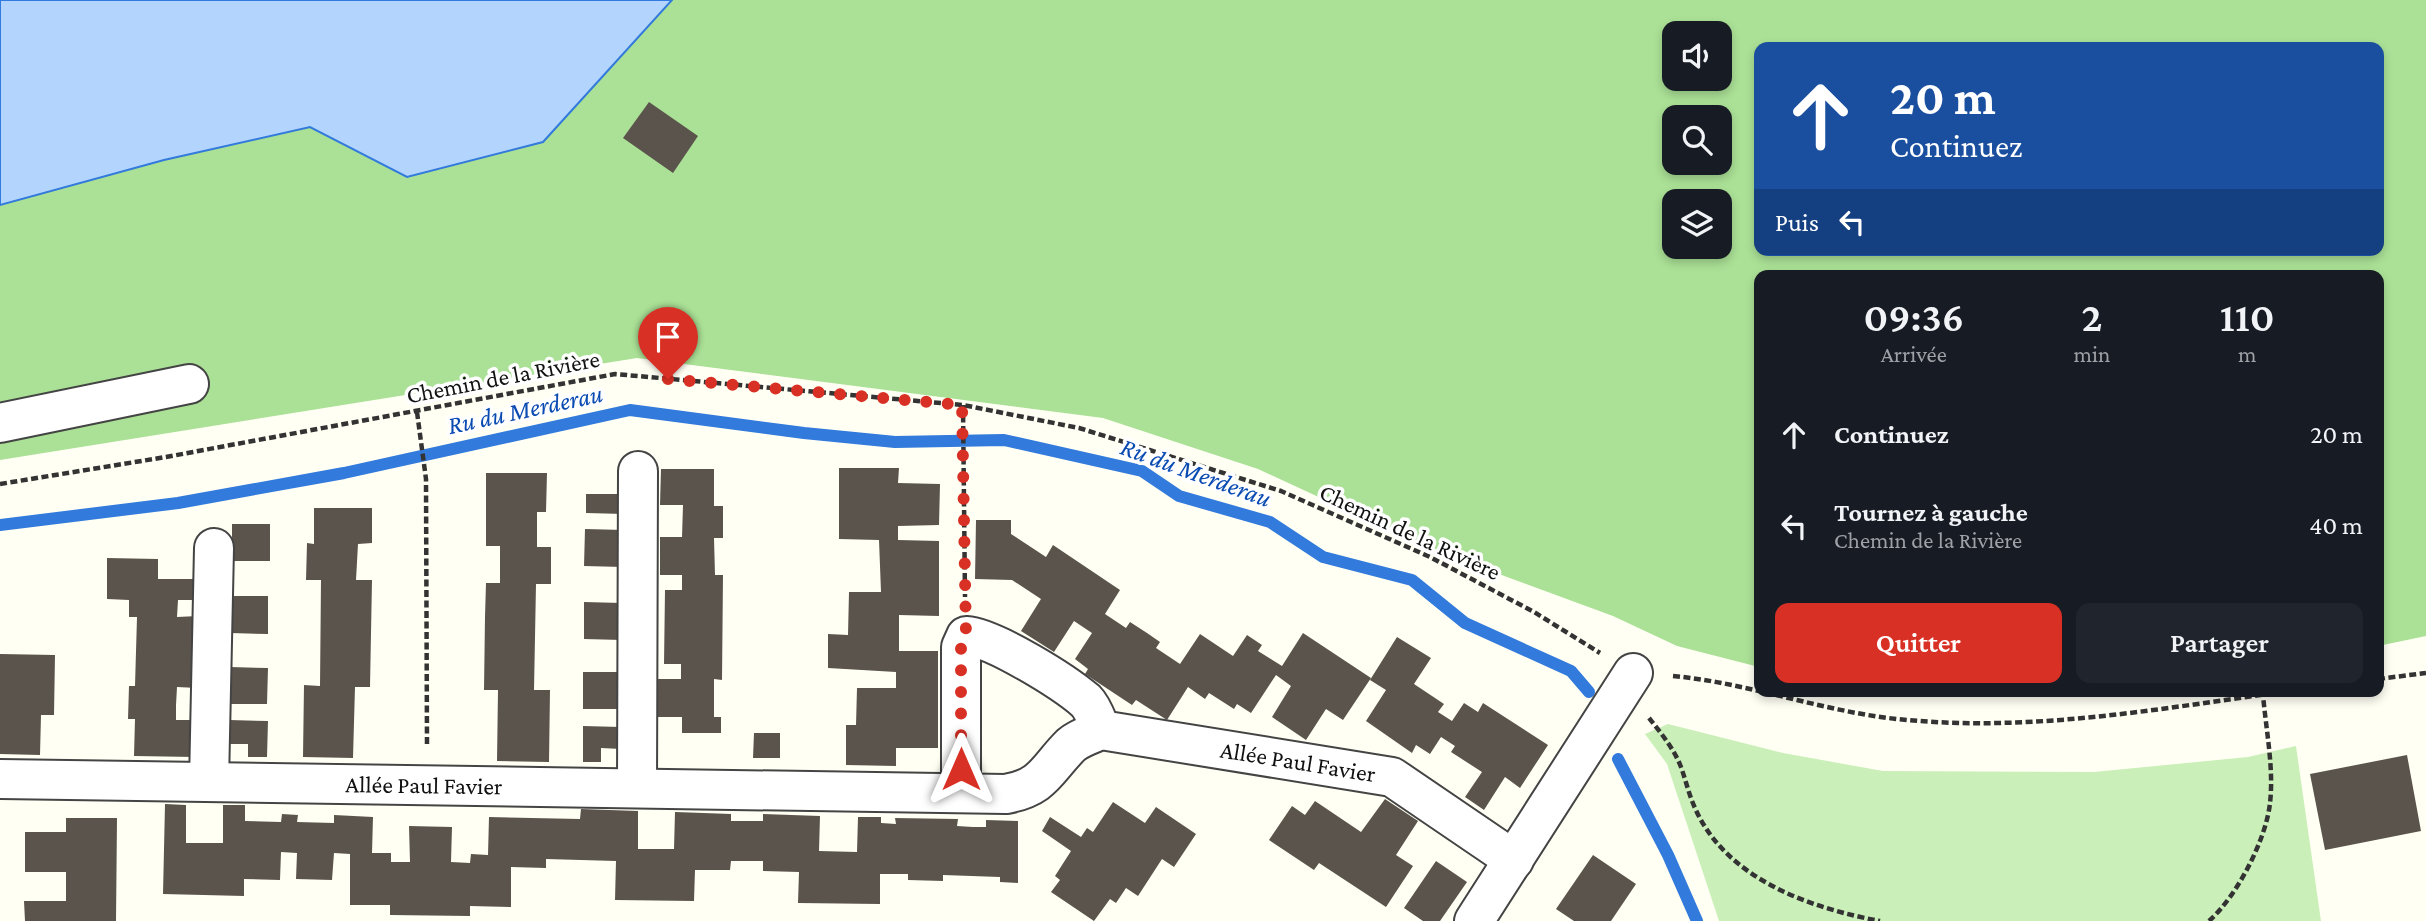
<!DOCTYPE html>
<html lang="fr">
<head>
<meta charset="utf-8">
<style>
  :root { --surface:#171b24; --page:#20242c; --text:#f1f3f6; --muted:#9ea1a6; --accent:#d93025 }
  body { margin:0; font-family:"Crimson Pro",serif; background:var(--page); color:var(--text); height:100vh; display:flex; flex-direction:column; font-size:26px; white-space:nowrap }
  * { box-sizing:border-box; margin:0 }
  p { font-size:23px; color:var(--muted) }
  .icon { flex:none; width:38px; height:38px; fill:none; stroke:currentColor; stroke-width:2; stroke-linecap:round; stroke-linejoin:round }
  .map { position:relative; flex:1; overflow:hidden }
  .panel { position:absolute; left:1754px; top:270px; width:630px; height:427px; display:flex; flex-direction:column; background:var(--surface); border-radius:14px; box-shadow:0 4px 10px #0003 }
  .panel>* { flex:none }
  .top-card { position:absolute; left:1754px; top:42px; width:630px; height:214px; border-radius:14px; box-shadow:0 4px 10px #0003; background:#1a4fa0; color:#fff; overflow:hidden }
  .controls { position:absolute; left:1662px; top:21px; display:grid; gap:14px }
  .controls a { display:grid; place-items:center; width:70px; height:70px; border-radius:14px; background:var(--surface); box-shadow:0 4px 10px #0003; font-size:35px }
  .pin { position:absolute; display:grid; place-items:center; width:60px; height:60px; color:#fff; margin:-72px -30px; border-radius:50% 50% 50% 0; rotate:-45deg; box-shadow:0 0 7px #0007 }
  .pin .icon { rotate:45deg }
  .me { position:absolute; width:77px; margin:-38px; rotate:0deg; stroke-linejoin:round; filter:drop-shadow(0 0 5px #0008) }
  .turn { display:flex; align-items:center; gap:24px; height:147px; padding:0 21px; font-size:32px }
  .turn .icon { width:91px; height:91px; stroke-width:2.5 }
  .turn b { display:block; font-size:49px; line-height:60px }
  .then { display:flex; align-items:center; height:66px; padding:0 21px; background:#0003; gap:14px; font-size:26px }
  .eta { display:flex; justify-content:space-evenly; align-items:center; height:119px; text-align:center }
  .eta b { font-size:42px; font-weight:600; line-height:49px }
  .primary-button { display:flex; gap:14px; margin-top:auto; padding:14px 21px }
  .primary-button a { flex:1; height:80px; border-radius:14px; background:var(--accent); color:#fff; font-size:28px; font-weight:600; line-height:80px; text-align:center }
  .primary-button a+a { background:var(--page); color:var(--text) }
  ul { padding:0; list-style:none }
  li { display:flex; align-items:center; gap:21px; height:91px; padding:0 21px }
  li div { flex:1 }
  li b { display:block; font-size:26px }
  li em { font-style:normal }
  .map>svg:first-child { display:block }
  .green { fill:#cbefb9 }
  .forest { fill:#abe196; fill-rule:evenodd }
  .water { fill:#b3d4fc; stroke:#327adb; stroke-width:2 }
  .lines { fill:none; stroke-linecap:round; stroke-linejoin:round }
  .stream { stroke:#327adb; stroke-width:12 }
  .building { fill:#5b544c }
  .minor-casing { stroke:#444; stroke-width:42 }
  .path { stroke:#333; stroke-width:4.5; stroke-dasharray:7 3.5; stroke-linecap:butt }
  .minor { stroke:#fff; stroke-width:38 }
  .route { stroke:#d93025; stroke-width:12; stroke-dasharray:0 21.6 }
  .labels { text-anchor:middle; stroke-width:7; stroke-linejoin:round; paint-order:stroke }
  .street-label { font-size:24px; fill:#111; stroke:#fff }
  .water-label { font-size:26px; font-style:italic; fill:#0a4bb2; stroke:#fff }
</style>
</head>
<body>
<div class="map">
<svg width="2426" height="921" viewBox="0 0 2426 921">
  <rect width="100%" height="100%" fill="#fffff4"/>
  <!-- green -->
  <path class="green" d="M1668,724L1783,753L1883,771L2094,772L2248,757L2296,746L2321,921H1719L1667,764L1645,734Z"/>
  <!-- forest -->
  <path class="forest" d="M672,0H2426V636L2378,646V275H1759V667L1677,646L1613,616L1431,549L1258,469L1103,418L637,358L0,460V205L164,160L310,127L407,177L543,142ZM1675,33H1720V79H1675ZM1759,47H2378V250H1759ZM1675,117H1720V163H1675ZM1675,201H1720V247H1675Z
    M1942,691H2052L2001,695Z"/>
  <!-- water -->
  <path class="water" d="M0,0H672L543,142L407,177L310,127L164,160L0,205Z"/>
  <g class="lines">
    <!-- stream -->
    <path class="stream" d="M0,525L178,503L344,473L630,410L804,433L895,442L1004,440L1142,471L1179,496L1270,522L1323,557L1412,580L1465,623L1571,671L1589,692
      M1618,759L1668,855L1697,921"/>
  </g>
  <!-- building -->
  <path class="building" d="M649,102L698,136L673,173L623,138Z
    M839,468H899L898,483L940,484L939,525L898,526V540L939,541V616L899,615V651H938V748H896V766L846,765V725H856L857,688H896V672L828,668V634L848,635L849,592H881L879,540L839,539Z
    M661,469H714V506H723V538H714L715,575H723L722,680L714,679V717H721V733H682V717H658V679H681V664H664L665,590H682V575H660V537H682L683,505H660Z
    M486,473H547L546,512H537V547H551V584H536L534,690H550L549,762L497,761L498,690H484L485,617L486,583H500V546H486Z
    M586,494H624V514L586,513Z
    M314,508H372V543L358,544L356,580H372L370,687H355L353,758L303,757L304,685L320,686L321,580H306L307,543L314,544Z
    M976,520H1011V534L1046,557L1053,545L1120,590L1105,614L1126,628L1130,622L1147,633L1160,642L1156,648L1180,664L1200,634L1233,656L1247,635L1262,645L1258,651L1282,666L1303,633L1371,678L1343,720L1326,709L1306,740L1272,717L1291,686L1276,675L1251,713L1237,704L1234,709L1209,693L1205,699L1188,687L1167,720L1136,700L1132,705L1085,674L1088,669L1075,659L1092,633L1074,621L1054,652L1021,631L1041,599L1012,580L975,579Z
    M232,524H270V561H232Z
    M585,529L624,530L623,567L584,566Z
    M107,558L158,559V579H199L198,600H178L177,617L198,616L197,688L177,687L176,705V720H196L195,757L134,756L135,719H128L129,686H135L137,617H129V600L107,599Z
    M231,596H268V634L230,633Z
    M584,602L622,603V640L584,639Z
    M1397,637L1431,658L1414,684L1444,704L1438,712L1452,721L1464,703L1478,712L1483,703L1548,745L1520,788L1505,777L1484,810L1465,797L1482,772L1451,752L1455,746L1441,737L1430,754L1416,745L1412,753L1366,721L1386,690L1370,680Z
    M0,654L55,655L54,715H41L40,755L0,754Z
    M230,667L268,668L267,704H229Z
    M583,672H622L621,709H583Z
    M229,720L268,721L267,757H248V744H229Z
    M583,726L621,727V749L601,748V762H583Z
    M754,733H780V758H753Z
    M2407,755L2421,831L2325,850L2310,774Z
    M1385,799L1418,821L1396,855L1413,866L1386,907L1319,863L1314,870L1269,840L1292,806L1305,815L1315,801L1361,832Z
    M1113,802L1145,823L1156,807L1196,834L1174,867L1162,859L1138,896L1126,888L1116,903L1110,899L1094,921L1051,892L1060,880L1055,876L1071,851L1042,831L1050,817L1081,837L1087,828L1093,832Z
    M165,804L186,805V843H223V805H245V821L281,822L282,814L298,815L297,822L334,823V815L373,817L372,853H391V862H410L409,826L452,827L451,862L470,863L471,854L488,855L489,817L580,819L581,809L638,811V849H674L675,812L731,814V821H763V814L820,816L819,851L857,852L858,817H881V823L896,824L895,818L958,819L957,826L973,827H986V820L1018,821V883L1000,882V877L943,875V881L908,880V874H880V904L798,903L799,872L763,871V861H731L730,870H695L694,901L615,900L616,861L546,859V868L511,867V907L470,906V916L390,915V905H350V854L334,853L332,880L296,879L297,853L281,852L280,880L244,879V896L163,894Z
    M66,818H117L116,921H25L24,901H66V872H25V832H66Z
    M1593,855L1636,884L1611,921H1574L1556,909Z
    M1436,861L1467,882L1440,921H1423L1404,908Z"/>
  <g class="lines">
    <!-- minor casing -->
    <g class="minor-casing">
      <g id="minor">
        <path d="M0,423L189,384"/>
        <path id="s1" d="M0,779L1006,794C1044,787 1046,770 1071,745C1079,738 1092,734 1101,730L1392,777L1514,860"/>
        <path d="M209,782L214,548"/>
        <path d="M637,786L638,471"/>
        <path d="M961,793V647L966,636C994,638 1064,682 1086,701C1093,708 1097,721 1101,730"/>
        <path d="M1474,921L1633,673"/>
      </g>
    </g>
    <!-- path -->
    <path class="path" d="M963,405L965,597
      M417,412L426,479L427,745
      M0,484L166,457L615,374L963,405L1079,428L1281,491L1430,557L1534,612L1600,653
      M1673,676C1749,683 1821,711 1897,719C2029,733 2158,709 2288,691
      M2378,679L2426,673
      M1649,718C1661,733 1674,749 1681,767C1686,781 1689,795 1695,808C1726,879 1810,908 1880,921
      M2209,921C2237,896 2266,840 2270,803C2274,768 2266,730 2263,695"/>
    <!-- minor -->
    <use href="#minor" class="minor"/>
  </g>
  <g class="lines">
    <!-- route -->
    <path class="route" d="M668,379L962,405L966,636L961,647V769"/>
  </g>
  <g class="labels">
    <!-- street labels -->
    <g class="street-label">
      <text transform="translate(503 377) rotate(-11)" y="8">Chemin de la Rivière</text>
      <text transform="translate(1410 532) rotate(25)" y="8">Chemin de la Rivière</text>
      <text dy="8" stroke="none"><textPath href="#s1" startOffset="1323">Allée Paul Favier</textPath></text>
      <text dy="8" stroke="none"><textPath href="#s1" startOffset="424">Allée Paul Favier</textPath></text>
    </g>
    <!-- water labels -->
    <g class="water-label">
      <text transform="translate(525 409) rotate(-12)" y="9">Ru du Merderau</text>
      <text transform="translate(1196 472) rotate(20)" y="9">Ru du Merderau</text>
    </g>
  </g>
</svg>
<div class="controls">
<a><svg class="icon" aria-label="sound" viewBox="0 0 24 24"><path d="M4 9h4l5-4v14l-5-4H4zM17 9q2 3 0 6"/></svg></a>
<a><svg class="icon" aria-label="search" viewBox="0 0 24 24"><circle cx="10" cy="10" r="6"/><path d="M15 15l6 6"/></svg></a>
<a><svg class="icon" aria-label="layers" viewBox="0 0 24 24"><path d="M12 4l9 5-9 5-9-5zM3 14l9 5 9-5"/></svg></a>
</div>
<div class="pin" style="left:668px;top:379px;background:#d93025"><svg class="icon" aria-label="arrive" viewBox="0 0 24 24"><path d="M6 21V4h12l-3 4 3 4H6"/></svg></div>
<svg class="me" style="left:961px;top:769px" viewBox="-20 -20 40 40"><path d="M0-17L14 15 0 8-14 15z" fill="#d93025" stroke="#fff" stroke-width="4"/></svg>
<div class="top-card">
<div class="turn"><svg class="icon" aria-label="ahead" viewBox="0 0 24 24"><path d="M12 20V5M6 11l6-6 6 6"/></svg><div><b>20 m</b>Continuez</div></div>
<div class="then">Puis<svg class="icon" aria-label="left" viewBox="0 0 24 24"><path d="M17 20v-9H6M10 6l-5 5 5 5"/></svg></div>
</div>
<section class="panel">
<div class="eta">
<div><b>09:36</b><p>Arrivée</p></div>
<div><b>2</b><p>min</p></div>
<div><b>110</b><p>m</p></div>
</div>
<ul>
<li><svg class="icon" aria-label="ahead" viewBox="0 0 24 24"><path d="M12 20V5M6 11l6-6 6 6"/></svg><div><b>Continuez</b></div><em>20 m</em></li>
<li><svg class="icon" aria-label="left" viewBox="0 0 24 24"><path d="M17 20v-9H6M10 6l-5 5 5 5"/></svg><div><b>Tournez à gauche</b><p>Chemin de la Rivière</p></div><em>40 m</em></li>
</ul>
<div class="primary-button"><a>Quitter</a><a>Partager</a></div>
</section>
</div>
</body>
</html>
